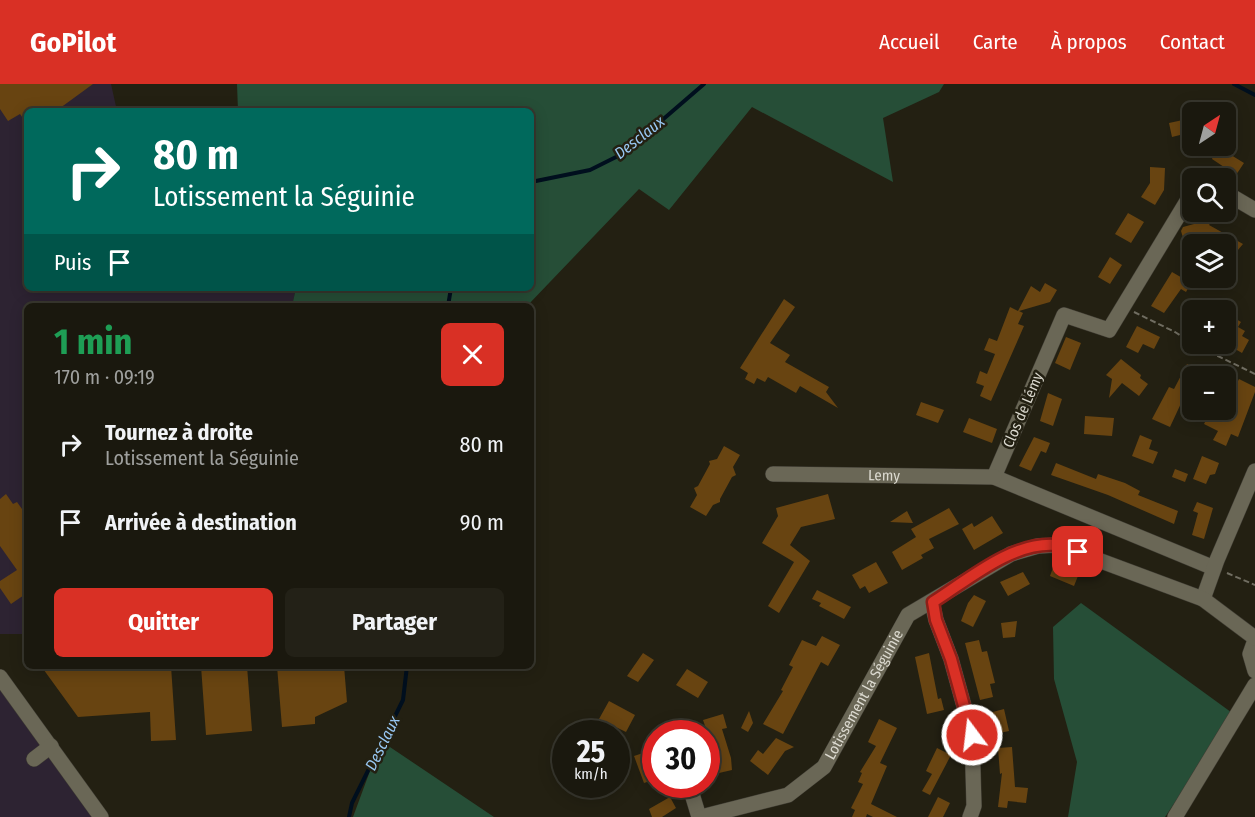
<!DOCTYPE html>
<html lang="fr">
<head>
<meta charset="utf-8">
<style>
  :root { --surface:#1a180e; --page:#232117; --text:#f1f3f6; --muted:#9fa09e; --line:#38372e; --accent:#d93025 }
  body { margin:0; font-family:"Fira Sans Condensed",sans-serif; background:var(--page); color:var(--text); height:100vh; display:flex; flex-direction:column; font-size:22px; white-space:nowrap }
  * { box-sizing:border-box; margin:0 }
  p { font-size:20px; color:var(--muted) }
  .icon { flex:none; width:33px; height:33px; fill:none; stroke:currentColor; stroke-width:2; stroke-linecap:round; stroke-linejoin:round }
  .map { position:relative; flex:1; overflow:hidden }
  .side { position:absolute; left:24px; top:219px; width:510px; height:366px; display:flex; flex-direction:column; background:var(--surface); border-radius:9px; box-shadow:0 3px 15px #0003,0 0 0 2px var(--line) }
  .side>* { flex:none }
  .banner { position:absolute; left:24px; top:24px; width:510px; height:183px; border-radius:9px; box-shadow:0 3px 15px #0003,0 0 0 2px var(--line); background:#00695c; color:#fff; overflow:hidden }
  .needle { width:39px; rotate:36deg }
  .buttons { position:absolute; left:1182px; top:18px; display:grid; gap:12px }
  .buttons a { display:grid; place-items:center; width:54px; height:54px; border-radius:9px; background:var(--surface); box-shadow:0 3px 15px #0003,0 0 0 2px var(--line); font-size:30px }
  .speed { position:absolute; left:552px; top:636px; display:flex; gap:12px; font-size:30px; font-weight:700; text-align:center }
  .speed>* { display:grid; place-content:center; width:78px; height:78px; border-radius:50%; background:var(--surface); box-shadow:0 3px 15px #0003,0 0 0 2px var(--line); line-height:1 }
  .speed small { font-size:15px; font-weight:400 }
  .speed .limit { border:9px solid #d22; background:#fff; color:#111 }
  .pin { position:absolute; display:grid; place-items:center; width:51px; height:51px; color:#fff; margin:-26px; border-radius:12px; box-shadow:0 3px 9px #0006 }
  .me { position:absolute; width:66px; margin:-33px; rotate:345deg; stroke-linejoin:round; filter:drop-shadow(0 0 4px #0008) }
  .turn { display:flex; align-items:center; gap:21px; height:126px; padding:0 30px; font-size:27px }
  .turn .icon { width:78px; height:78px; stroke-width:2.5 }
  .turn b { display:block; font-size:42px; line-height:51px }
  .then { display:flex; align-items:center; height:57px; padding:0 30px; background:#0003; gap:12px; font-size:22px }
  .round { display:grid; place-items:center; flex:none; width:63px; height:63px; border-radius:9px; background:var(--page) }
  .head { display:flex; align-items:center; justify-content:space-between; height:102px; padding:0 30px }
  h1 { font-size:36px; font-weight:700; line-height:45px; color:#1e9e55 }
  .primary-button { display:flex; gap:12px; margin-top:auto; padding:12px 30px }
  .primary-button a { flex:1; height:69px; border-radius:9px; background:var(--accent); color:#fff; font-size:24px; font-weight:700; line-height:69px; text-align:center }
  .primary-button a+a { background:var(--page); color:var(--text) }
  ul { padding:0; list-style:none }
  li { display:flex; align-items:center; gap:18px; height:78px; padding:0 30px }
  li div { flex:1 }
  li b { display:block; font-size:22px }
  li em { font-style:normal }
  header { display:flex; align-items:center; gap:36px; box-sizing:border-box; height:84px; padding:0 30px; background:var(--accent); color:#fff }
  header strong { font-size:28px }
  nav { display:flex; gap:33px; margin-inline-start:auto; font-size:21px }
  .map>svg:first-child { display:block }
  .industrial { fill:#2d2332 }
  .green { fill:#264e37 }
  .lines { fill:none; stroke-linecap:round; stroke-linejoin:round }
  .stream { stroke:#000f1e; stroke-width:4 }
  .building { fill:#684411 }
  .minor-casing { stroke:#3f3c33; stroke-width:16 }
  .path { stroke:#706d61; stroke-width:2; stroke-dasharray:6 3; stroke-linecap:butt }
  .minor { stroke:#6a6756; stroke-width:15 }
  .route-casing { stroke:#8d1f18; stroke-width:15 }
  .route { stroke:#d93025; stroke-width:10 }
  .labels { text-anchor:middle; stroke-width:5; stroke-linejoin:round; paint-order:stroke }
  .street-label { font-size:15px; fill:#dcdad0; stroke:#232012 }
  .water-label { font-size:16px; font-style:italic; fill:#98c7f2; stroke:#232012 }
</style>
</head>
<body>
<header>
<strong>GoPilot</strong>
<nav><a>Accueil</a><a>Carte</a><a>À propos</a><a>Contact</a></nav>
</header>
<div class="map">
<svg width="1255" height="733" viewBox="0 0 1255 733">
  <rect width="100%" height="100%" fill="#232012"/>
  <!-- industrial -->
  <path class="industrial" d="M0,0H111L117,27H27V204H296L292,222H27V550H0Z
    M0,592L100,733H0Z"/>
  <!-- green -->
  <path class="green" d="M237,0H944L939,8L883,34L893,98L752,23L669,126L639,105L527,222H292L296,204H531V27H238Z
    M1081,519L1235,631L1165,733H1068L1077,678L1054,595L1053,543Z
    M381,657L494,733H353Z"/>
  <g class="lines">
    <!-- stream -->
    <path class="stream" d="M1234,0L1255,11
      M531,98L590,86L624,69L704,0
      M448,222L451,204
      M349,733L352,719L403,616L407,582"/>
  </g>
  <!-- building -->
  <path class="building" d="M0,0H93L56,27H27V40L20,30L8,37L0,25Z
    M1192,34V48L1172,53L1169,39Z
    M1211,62H1226L1223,66L1244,79L1236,91L1212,75L1213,72L1207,68Z
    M1150,83L1165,84L1164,106L1155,121L1141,113L1150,99Z
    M1202,128L1214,134L1209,141L1243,160L1232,173L1226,169V160H1212L1219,148L1199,153L1192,149V155L1184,157L1181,147L1183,143L1194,140Z
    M1128,129L1144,138L1131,159L1115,150Z
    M1110,173L1122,181L1110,200L1098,193Z
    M1172,188L1191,199L1186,208L1181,205L1164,229L1151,222Z
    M1045,199L1057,206L1050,218L1019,227L1023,229L1018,240L1024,242L991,317L980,312L984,302L976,299L980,287L987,290L995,270L984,266L989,254L997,257L1010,223L1018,227L1031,202L1040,208Z
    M784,215L795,223L770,259L790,271L785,278L829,303L826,308L838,324L800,302L796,309L768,293L765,298L757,294L754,300L745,295L748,289L740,284Z
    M1226,229L1241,238L1238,243L1245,247L1242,252L1249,256L1242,269L1230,262L1235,254L1226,249Z
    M1137,242L1160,253L1154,265L1143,260L1138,269L1126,263Z
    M1066,253L1081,259L1070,286L1055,279Z
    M1121,275L1141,291L1140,294L1148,300L1139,312L1122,299L1109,314L1112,295L1106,291Z
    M1187,280L1197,285L1170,343L1152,335L1169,303L1174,305Z
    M1239,295L1255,303V308L1238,353L1231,350L1226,362L1213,356L1218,347L1204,340L1210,328L1220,333Z
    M1048,309L1062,315L1053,342L1040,337Z
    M921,318L944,326L938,339L916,331Z
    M1085,332L1114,334L1112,352L1084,350Z
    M969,334L997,345L992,359L963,348Z
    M1140,351L1152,356L1149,365L1158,368L1153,380L1132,372Z
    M1034,353L1050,359L1046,369L1041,367L1031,387L1019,382Z
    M724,362L740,371L733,383L736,391L732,393L720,415V418L713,421L706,432L690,423L697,411L694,404L698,402L710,380L709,377L717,375Z
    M1202,372L1219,379L1215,390L1210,391L1206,400L1193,395Z
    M1056,379L1096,395L1098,390L1125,399L1140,407L1138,411L1178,427L1174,440L1108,411L1051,391Z
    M1175,385L1188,390L1185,398L1172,393Z
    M6,410L13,420L17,418L22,425L27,422V509L11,520L0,504V497L17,486L0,462V415Z
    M828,410L835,435L801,443L790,461L810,477L779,529L768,522L794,478L762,459L778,432L776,424Z
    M1197,418L1213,424L1204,455L1192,451L1198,429L1193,427Z
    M949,424L959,440L929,455L934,464L921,471L923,474L902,486L892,468L916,453L911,445Z
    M907,427L913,439L890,438Z
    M992,432L1003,449L974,466L962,445L972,439L974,443Z
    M876,478L888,499L869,509L865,502L860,505L852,491Z
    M1055,478L1080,487L1074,502L1050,492Z
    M1023,488L1030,500L1008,512L1000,498Z
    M817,506L851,523L844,535L819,522L821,519L812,515Z
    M974,511L986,517L973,543L961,537L968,519Z
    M1017,537L1015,553L1003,554L1001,539Z
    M822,552L840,561L828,582L821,578L783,650L763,640L783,607L781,606L793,583L789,581L802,556L816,562Z
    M979,556L982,568L987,567L995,599L990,600L993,613L980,616L965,559Z
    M643,569L654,576L638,598L627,592Z
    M929,569L938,615L941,614L944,626L927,630L915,573Z
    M41,582H171L176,656L151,657L150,628L78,633Z
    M201,582H247L252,647L206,651Z
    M277,582H344L347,618L315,633V640L282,643Z
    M687,585L708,598L698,614L676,601Z
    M609,617L635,631L626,648L599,635Z
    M1004,625L1009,647L995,650L989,629Z
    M749,627L753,639L748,648L741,644Z
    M723,630L727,644L722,645L731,674L732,686L706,692V675L716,674L703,636Z
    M879,635L897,644L880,679L887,682L871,720L897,733H873L867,730L866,733H852L855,726L851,724L863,700L858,698L862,689L860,688L876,662L868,658Z
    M776,654L794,663L785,667L768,691L750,677L758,666L763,670Z
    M1012,663L1015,703L1028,704L1026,719L1008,717L1007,724L998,723L1002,689L1000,690L998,664Z
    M937,664L951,671L930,711L922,707L932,690L926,687Z
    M649,667L656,686V695L644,699L634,672Z
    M670,713L676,724L662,733H652L649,725Z
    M938,713L950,719L943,733H928Z"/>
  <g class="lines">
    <!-- minor casing -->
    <g class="minor-casing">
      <g id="minor">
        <path d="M1192,109L1109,246L1064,231L994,393L1214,484"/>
        <path d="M1226,109L1255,126"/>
        <path id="s1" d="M773,390L994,393"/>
        <path d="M1203,515L1217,476L1255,387"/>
        <path d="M932,518L936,536L951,575L972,651L974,722L970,733"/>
        <path d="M1255,556L1250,570L1255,587"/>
        <path d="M0,593L101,733"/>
        <path d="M673,649V650"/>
        <path d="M34,675L51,662"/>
        <path d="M689,700L699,733"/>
        <path id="s2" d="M701,733L788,711L824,683L908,531L1011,470L1038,462L1058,461L1203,515L1255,554"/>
        <path d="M1175,733L1255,601"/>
      </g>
    </g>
    <!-- path -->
    <path class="path" d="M1134,228L1175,248L1192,259
      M1193,260L1255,290
      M1227,489L1255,501"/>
    <!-- minor -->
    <use href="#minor" class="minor"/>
  </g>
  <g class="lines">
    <!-- route casing -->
    <g class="route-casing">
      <path id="route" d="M972,651L951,575L936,536L933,518C968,496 1011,458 1055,461C1063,462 1071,466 1078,468"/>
    </g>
    <!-- route -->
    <use href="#route" class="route"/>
  </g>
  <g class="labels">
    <!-- street labels -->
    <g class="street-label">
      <text transform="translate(1023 326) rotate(-67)" y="5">Clos de Lémy</text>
      <text dy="5" stroke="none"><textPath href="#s1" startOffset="111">Lemy</textPath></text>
      <text dy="5" stroke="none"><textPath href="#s2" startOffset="218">Lotissement la Séguinie</textPath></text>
    </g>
    <!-- water labels -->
    <g class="water-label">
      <text transform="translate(639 53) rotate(-38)" y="6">Desclaux</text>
      <text transform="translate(382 659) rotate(-64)" y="6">Desclaux</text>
    </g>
  </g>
</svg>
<div class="buttons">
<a><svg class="needle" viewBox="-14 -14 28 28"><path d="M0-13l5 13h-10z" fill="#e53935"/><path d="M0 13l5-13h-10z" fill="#9fa09e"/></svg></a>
<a><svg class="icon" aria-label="search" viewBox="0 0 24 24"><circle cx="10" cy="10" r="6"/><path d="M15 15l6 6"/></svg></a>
<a><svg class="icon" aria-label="layers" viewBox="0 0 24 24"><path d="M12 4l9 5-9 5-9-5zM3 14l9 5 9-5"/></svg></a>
<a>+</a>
<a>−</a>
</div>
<div class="speed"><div>25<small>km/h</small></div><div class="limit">30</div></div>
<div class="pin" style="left:1078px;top:468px;background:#d93025"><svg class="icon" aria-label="arrive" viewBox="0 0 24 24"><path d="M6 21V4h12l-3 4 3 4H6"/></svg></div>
<svg class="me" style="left:972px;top:651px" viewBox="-20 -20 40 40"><circle r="17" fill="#d93025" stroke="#fff" stroke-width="3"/><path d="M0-11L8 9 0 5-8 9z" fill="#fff"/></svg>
<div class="banner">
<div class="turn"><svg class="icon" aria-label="right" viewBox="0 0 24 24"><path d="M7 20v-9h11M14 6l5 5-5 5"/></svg><div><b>80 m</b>Lotissement la Séguinie</div></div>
<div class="then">Puis<svg class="icon" aria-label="arrive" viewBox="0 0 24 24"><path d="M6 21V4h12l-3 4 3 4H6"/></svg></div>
</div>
<section class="side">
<div class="head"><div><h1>1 min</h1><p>170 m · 09:19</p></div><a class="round" style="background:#d93025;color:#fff"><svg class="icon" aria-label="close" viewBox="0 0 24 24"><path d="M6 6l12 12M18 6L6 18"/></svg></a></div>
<ul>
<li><svg class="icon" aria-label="right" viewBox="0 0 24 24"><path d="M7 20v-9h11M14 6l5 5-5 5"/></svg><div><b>Tournez à droite</b><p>Lotissement la Séguinie</p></div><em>80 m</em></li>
<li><svg class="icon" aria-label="arrive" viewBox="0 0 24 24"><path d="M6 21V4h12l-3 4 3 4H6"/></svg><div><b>Arrivée à destination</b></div><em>90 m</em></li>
</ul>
<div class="primary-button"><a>Quitter</a><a>Partager</a></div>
</section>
</div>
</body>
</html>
